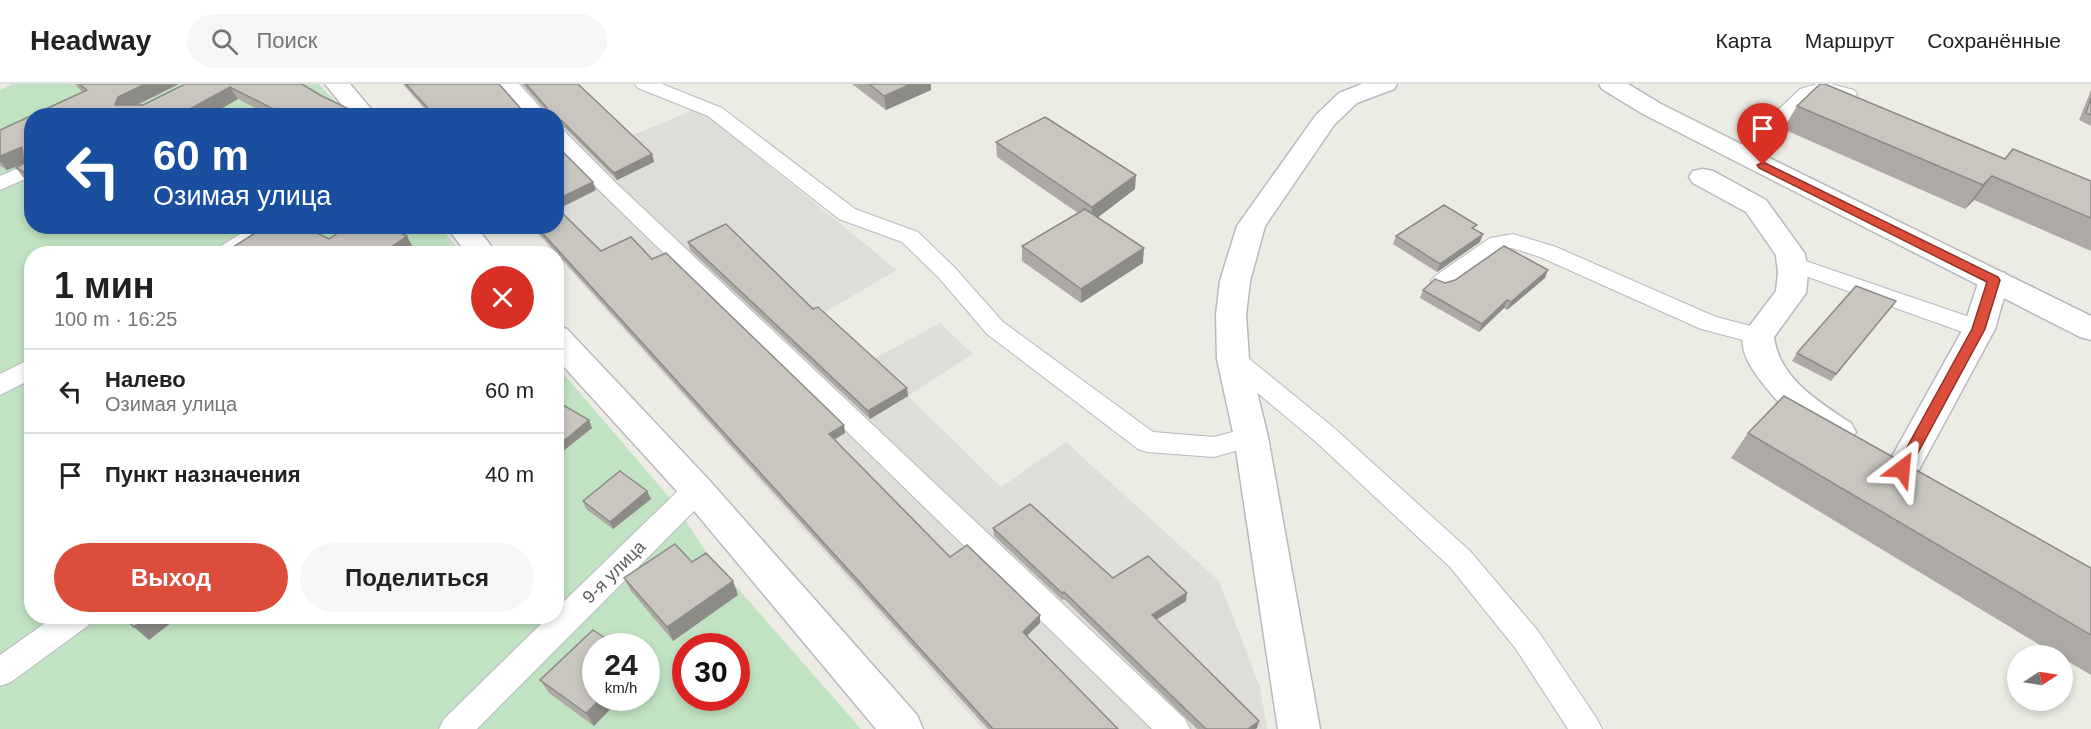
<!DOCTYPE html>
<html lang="ru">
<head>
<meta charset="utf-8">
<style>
  :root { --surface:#fff; --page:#f6f6f6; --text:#222; --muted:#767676; --line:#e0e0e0; --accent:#dc4d3b }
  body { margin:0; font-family:Helvetica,sans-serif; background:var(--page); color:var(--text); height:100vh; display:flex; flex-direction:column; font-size:22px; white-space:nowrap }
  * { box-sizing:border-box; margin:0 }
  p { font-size:20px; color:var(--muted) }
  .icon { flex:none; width:33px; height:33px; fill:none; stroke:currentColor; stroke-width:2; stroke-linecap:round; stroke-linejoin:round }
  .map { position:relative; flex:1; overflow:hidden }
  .details { position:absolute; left:24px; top:162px; width:540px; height:378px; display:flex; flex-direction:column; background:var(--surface); border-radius:24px; box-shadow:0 3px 9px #0003 }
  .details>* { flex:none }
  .guide { position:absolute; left:24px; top:24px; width:540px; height:126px; border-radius:24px; box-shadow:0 3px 9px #0003; background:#1a4fa0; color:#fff; overflow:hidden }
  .needle { width:39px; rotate:78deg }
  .buttons { position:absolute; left:2007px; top:561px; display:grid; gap:12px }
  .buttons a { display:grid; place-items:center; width:66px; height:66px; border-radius:50%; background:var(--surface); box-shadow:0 3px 9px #0003; font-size:30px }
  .speed { position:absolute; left:582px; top:549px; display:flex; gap:12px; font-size:30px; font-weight:700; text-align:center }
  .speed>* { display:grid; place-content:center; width:78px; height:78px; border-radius:50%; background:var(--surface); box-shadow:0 3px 9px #0003; line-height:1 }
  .speed small { font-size:15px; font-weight:400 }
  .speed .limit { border:9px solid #d22; background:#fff; color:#111 }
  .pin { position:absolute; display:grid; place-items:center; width:51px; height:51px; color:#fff; margin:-62px -26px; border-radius:50% 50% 50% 0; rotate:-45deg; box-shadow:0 0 6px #0007 }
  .pin .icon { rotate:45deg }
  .me { position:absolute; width:66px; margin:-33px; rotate:29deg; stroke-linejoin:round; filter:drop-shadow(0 0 4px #0008) }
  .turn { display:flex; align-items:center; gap:21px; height:126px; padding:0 30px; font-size:27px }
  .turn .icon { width:78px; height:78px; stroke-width:2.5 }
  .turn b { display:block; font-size:42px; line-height:51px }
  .round { display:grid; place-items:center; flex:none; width:63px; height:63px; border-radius:32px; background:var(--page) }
  .summary { display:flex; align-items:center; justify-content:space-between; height:102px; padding:0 30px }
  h1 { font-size:36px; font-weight:600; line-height:45px }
  .primary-button { display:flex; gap:12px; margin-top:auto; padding:12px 30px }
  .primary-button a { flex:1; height:69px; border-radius:36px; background:var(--accent); color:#fff; font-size:24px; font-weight:600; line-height:69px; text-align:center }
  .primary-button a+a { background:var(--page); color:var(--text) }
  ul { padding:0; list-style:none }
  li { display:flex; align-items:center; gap:18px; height:84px; padding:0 30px; border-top:2px solid var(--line) }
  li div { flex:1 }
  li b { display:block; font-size:22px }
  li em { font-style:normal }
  header { display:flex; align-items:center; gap:36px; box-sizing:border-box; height:84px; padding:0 30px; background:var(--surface); border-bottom:2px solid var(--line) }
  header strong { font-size:28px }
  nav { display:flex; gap:33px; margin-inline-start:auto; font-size:21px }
  .search { width:420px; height:54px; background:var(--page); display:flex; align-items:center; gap:15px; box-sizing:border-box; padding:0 21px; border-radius:33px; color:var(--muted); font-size:22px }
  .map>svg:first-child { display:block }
  .industrial { fill:#dfddd8 }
  .green { fill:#c2e3c3; fill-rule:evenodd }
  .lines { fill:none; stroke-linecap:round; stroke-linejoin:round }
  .service-casing { stroke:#b6b9bd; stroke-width:2 }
  .minor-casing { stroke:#b6b9bd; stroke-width:3 }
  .tertiary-casing { stroke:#b6b9bd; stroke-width:3 }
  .secondary-casing { stroke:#b6b8bd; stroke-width:3 }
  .service { fill:#fff; fill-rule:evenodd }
  .minor { fill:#fff; fill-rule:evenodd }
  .tertiary { fill:#fff; fill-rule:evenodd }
  .secondary { fill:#fff; fill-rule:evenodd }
  .wall { fill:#adaaa5 }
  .shaded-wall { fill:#8d8b86 }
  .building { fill:#c9c6c0; stroke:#8d8b86; stroke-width:1.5 }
  .route { fill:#dc4d3b; stroke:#8f3226; stroke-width:1.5 }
  .labels { text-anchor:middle; stroke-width:5; stroke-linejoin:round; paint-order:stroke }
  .street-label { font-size:18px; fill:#5c5f63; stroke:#fff }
</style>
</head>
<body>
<header>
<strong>Headway</strong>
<div class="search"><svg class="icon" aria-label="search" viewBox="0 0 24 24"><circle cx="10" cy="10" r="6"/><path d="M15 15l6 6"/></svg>Поиск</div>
<nav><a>Карта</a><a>Маршрут</a><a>Сохранённые</a></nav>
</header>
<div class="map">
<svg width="2091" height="645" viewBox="0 0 2091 645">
  <rect width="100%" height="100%" fill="#edece4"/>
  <!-- industrial -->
  <path class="industrial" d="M402,0H572L628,53L698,24L897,186L820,231L870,277L940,239L973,270L908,312L1001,403L1066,358L1219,497L1260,603L1267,645H983L531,143L556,142V32L431,31Z"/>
  <!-- green -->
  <path class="green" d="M12,0H319L348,31L32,32V142L440,143L462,169L32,170V532H556L557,282L674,419L706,468L861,645H0V6ZM596,562H646V614H596ZM686,562H736V614H686Z"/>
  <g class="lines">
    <!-- service casing -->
    <g class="service-casing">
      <path id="service" d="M498,0H519L548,32H527Z
        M635,0H662L722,24L855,125L918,148L955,184L1003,238L1153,348L1214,353L1251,343L1260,346L1264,353L1260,360L1214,373L1147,368L1138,365L987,250L939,194L902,158L839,135L708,32L638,4Z
        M1817,0H1831L1854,6L1857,10L1854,14C1840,17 1828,8 1814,13L1749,75L1742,77L1735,75L1732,71L1735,67L1800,5Z
        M556,44L563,46L616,99L1185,635L1190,645H1152L602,109L556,62Z
        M32,78V92L0,106V92Z
        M253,142H281L278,147L241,170H213L216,165Z
        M1513,150L1556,163L1716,233L1767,246L1770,252L1767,258L1758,260L1701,245L1540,173L1512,164L1504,165L1451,202L1443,205L1435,202L1431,197L1435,192L1490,154Z
        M1791,172L1987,239L1991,245L1987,251L1979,253L1971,251L1783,184L1780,179L1783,174Z
        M1233,266L1242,269L1333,343L1470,467L1538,547L1597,635L1602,645H1568L1516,565L1450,483L1315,357L1224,281L1221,275L1224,269Z
        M32,274V295L0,311V290Z
        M697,395L707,398L711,406L707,414L477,645H439L444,635L549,532H556V525L687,398Z
        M55,532H94L89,541L11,598L0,602V571Z"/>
    </g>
    <!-- minor casing -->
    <g class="minor-casing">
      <path id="minor" d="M325,0H350L377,32H351Z
        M1703,85L1713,87L1766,116L1805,170L1808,189L1806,209L1774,253C1779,294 1819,318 1851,339L1856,348L1851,357C1847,358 1842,361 1837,360C1810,357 1758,300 1747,275C1743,268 1743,260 1742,252L1776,207L1778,189L1776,171L1746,128L1693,99L1689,93L1693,87Z
        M446,142H476L497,170H467Z
        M1994,186L2005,189L2009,196L1995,245L1914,395L1902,398L1890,395L1885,385L1963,245L1979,196L1983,189Z
        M556,242L567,245L709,396L917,631L923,645H876L685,416L556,274Z"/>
    </g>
    <!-- tertiary casing -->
    <g class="tertiary-casing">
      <path id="tertiary" d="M1362,0H1397L1394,5L1357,19L1334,41L1265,142L1250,197L1246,231L1249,275L1268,353L1320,645H1278L1234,353L1217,275L1216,231L1220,197L1237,142L1316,31L1339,9Z"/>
    </g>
    <!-- secondary casing -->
    <g class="secondary-casing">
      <path id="secondary" d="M1599,0H1628L1661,20L1751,65L2091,232V256L2080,253L1643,30L1602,5Z"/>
    </g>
    <!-- service -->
    <use href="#service" class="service"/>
    <!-- minor -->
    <use href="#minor" class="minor"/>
    <!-- tertiary -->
    <use href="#tertiary" class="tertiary"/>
    <!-- secondary -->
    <use href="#secondary" class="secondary"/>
  </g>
  <!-- wall -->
  <path class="wall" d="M75,0H179L136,21H143L185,0H302L320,11L355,28L356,32H270L238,15L32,32V100L26,97L16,84L23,80L7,86L0,82V46L82,8Z
    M403,0H499L522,26H545L522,0H578L652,70L654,78L617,96L565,44L556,43V32H431Z
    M852,0H931V6L886,26Z
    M2091,6V42L2079,36Z
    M1797,22L2091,97V167L1974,116L1965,125L1783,45Z
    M996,58L1135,105L1098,133L1143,179L1081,219L1022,177V162L1078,129L997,73Z
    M556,61L596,106L558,125L601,167L652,175L845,349L834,356L950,473L1040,531V539L1027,552L1118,645H988L532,142H556Z
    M1476,146L1483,150L1480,158L1437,188L1393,160L1396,152Z
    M688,158L813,225L907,304L908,312L870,335L690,166Z
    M1545,194L1507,226L1504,224L1479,248L1420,214L1423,206L1445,199Z
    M1896,217L1831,297L1792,277L1797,269Z
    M556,317L592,344L563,367L556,363Z
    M1748,349L2091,484V591L2062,574V572H2058L1731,374Z
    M647,407L651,415L613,445L586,425L583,417Z
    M993,444L1113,494L1186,517L1156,536L1257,644L1255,645H1197L1064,515L1062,516L994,452Z
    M692,478L733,497L738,511L673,557L631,507L624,494Z
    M540,596L596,614H621L594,642L549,609Z"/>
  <!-- shaded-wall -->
  <path class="shaded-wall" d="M145,0H179L127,26L115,21L118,13Z
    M911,0H931V6L886,26L884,12Z
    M230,3L238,15L209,32H177Z
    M22,63L32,76L7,86L0,77V72Z
    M652,70L654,78L617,96L614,89Z
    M1136,91L1135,105L1092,138V123Z
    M1992,92L1974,116L1965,125L1983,101Z
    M593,98L596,106L556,126V116Z
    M1483,150L1480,158L1437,188L1440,180Z
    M407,152L415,167L411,170H381Z
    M1144,164L1143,179L1081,219V205Z
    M1548,186L1545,194L1507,226L1511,218Z
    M1507,216L1504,224L1479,248L1482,240Z
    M907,304L908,312L870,335L868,327Z
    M589,336L592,344L563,367L560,360Z
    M844,341L845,349L830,358L829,350Z
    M647,407L651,415L613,445L610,438Z
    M733,497L738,511L673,557L667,543Z
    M1187,509L1186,517L1151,539L1152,531Z
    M1040,531V539L1023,555V548Z
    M148,532H180L149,556L134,543Z
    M602,614H621L594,642L586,629Z
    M1259,637L1257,644L1255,645H1248Z"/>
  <!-- building -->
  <path class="building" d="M79,0H145L118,13L115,21H143L185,0H302L320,11L355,28L349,32H287L230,3L177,32H32V92L16,84L24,79L22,63L0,72V46L87,6Z
    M406,0H499L522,26H545L547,24L526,0H578L652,70L614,89L562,37L556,35V32H435Z
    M869,0H911L884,12Z
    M1820,0H1825L2005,75L2013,65L2091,97V134L1992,92L1983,101L1797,22Z
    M2091,14V31L2086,29Z
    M1045,33L1136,91L1092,123L996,58Z
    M556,61L593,98L556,116Z
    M1444,121L1477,141L1472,144L1483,150L1440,180L1396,152Z
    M556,123L601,167L631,153L652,175L666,169L844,341L829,350L950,473L967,461L1040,531L1023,548L1118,645H993L536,142H556Z
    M1085,125L1144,164L1081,205L1022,162Z
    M726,140L813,225L818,223L907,304L868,327L688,158Z
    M266,142H302L329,155L348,142H386L407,152L381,170H238L230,165Z
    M1504,162L1548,186L1511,218L1507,216L1482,240L1423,206L1435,195L1445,199L1455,196Z
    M1856,202L1896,217L1836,290L1797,269Z
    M1784,312L2091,484V551L1748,349Z
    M556,317L589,336L560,360L556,358Z
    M620,387L647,407L610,438L583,417Z
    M1030,420L1113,494L1148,472L1187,509L1152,531L1259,637L1248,645H1206L1064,508L1062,509L993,444Z
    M675,460L692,478L706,469L733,497L667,543L624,494Z
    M122,532H148L134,543Z
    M593,546L617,562H596V614H602L586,629L540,596Z"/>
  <!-- route -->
  <path class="route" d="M1763,78L1998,193L2000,196L1985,245L1907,389H1897L1895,385L1972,245L1987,198L1759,84L1757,81Z"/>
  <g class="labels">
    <!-- street labels -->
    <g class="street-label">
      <text transform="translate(614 488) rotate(-45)" y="6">9-я улица</text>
    </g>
  </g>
</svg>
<div class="buttons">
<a><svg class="needle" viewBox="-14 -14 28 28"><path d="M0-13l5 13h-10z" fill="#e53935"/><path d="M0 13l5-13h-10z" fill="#767676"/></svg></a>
</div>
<div class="speed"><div>24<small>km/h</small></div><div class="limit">30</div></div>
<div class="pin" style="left:1763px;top:81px;background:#d93025"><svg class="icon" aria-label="arrive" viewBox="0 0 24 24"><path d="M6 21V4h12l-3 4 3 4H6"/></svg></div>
<svg class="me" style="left:1902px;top:385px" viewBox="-20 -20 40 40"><path d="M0-17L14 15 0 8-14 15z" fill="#dc4d3b" stroke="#fff" stroke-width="4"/></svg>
<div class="guide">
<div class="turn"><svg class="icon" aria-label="left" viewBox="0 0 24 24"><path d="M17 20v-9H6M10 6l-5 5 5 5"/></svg><div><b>60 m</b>Озимая улица</div></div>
</div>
<section class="details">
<div class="summary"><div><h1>1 мин</h1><p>100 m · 16:25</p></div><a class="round" style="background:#d93025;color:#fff"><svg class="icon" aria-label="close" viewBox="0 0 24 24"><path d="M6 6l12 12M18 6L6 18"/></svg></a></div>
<ul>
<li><svg class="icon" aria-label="left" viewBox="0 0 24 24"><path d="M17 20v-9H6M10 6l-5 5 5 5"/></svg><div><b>Налево</b><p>Озимая улица</p></div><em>60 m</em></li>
<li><svg class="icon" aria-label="arrive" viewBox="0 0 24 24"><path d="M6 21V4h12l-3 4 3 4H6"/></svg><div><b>Пункт назначения</b></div><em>40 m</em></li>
</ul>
<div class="primary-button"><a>Выход</a><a>Поделиться</a></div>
</section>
</div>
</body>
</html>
